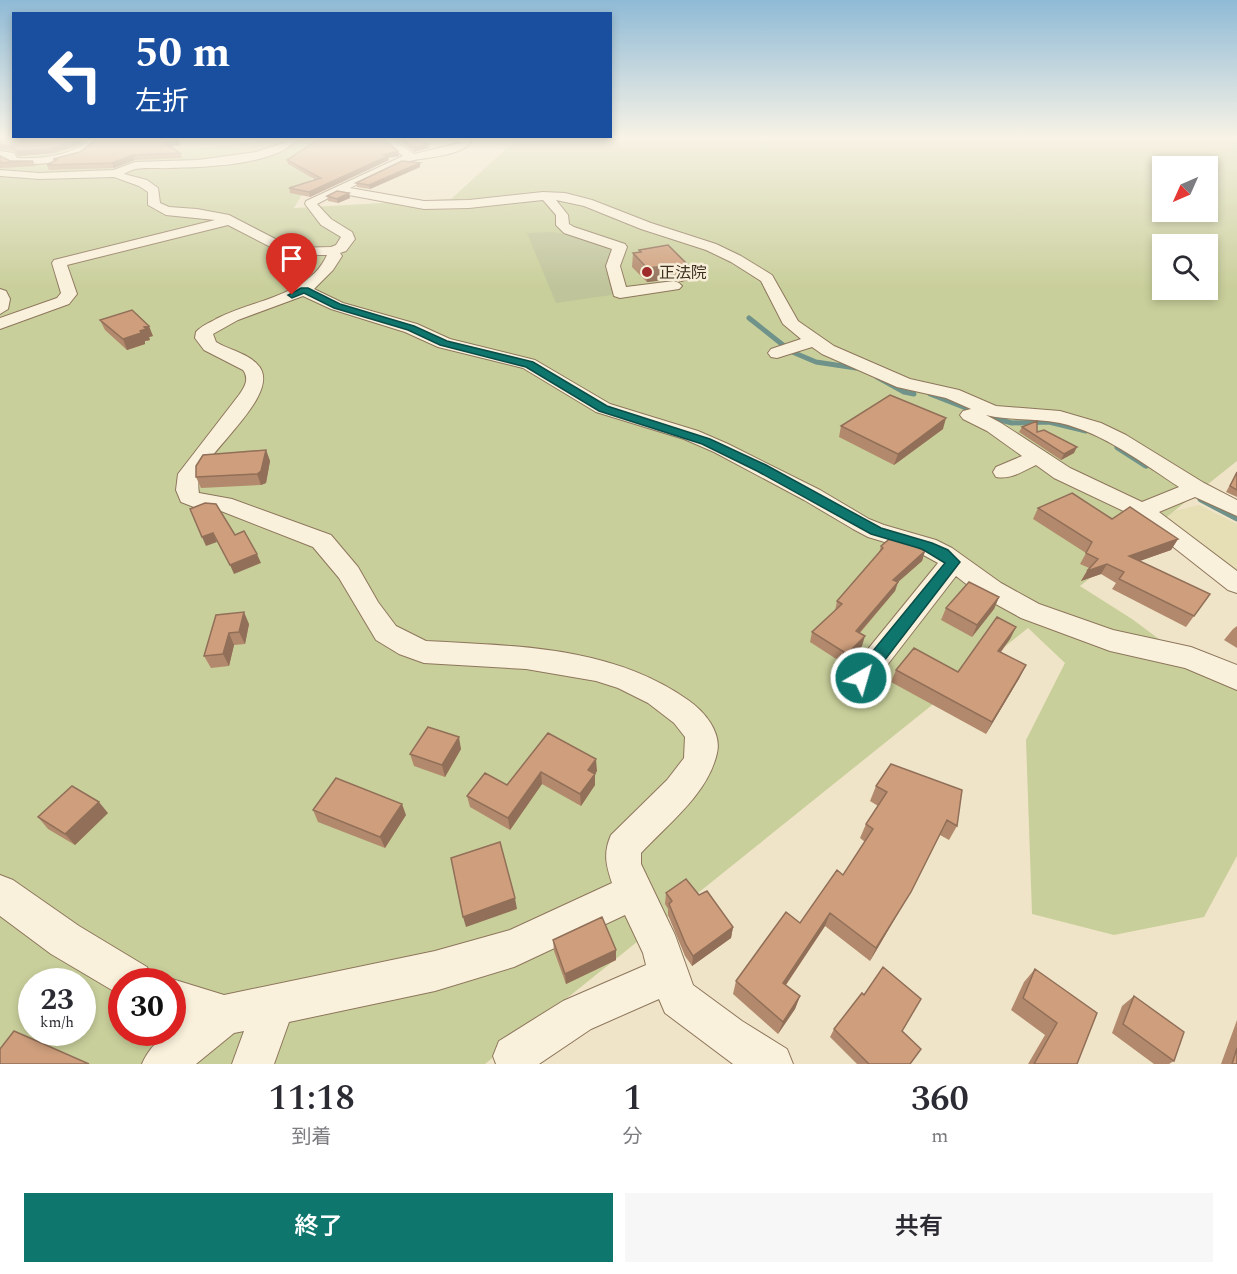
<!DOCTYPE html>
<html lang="ja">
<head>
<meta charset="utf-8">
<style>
  :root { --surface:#fff; --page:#f7f7f7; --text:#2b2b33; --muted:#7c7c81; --accent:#0f766e }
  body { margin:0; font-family:Spectral,"Noto Sans JP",serif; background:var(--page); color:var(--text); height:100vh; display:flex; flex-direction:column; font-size:22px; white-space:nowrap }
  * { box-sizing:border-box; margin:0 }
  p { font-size:20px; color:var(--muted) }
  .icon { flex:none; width:33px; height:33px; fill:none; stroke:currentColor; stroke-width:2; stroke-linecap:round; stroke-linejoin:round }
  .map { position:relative; height:1064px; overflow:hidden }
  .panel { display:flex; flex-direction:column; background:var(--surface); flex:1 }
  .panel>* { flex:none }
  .top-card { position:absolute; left:12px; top:12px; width:600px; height:126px; border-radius:0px; box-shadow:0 3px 9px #0003; background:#1a4fa0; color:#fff; overflow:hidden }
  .needle { width:39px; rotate:225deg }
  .tools { position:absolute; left:1152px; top:156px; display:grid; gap:12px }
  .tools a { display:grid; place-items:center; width:66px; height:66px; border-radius:0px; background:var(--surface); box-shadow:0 3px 9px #0003; font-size:30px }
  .speed { position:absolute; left:18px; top:968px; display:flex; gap:12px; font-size:30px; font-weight:700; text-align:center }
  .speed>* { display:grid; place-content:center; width:78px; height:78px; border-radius:50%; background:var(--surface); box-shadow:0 3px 9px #0003; line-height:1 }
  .speed small { font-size:15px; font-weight:400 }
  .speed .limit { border:9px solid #d22; background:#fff; color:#111 }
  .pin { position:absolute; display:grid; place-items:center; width:51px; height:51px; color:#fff; margin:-62px -26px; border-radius:50% 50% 50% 0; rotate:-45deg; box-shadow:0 0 6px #0007 }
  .pin .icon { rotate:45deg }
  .me { position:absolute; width:66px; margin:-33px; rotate:38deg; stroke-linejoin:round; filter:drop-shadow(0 0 4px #0008) }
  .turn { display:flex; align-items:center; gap:21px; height:126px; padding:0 24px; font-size:27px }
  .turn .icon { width:78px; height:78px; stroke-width:2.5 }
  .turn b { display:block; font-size:42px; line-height:51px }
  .eta { display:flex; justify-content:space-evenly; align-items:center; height:102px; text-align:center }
  .eta b { font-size:36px; font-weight:600; line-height:42px }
  .button { display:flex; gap:12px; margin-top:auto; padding:12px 24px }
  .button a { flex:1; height:69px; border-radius:0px; background:var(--accent); color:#fff; font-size:24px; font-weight:600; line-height:69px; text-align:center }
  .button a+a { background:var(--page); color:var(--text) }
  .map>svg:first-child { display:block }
  .farmland { fill:#e6deb5 }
  .green { fill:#c9cf9b; fill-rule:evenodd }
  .cemetery { fill:#bfc49a }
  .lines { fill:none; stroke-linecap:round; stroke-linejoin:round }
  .stream-far1 { stroke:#6f938a; stroke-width:5 }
  .stream { stroke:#6f938a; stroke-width:7 }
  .street-casing { stroke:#8d765c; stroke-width:2 }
  .street { fill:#faf1dc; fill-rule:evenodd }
  .wall { fill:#b2896c }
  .shaded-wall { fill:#916f58 }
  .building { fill:#cf9f7d; stroke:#916f58; stroke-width:1.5 }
  .route { fill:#0f766e; stroke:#0a4d48; stroke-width:1.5 }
  .poi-dot { fill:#9e2a2b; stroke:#f7eed8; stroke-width:2 }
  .labels { text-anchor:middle; stroke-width:5; stroke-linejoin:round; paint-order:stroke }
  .far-poi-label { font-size:16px; fill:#3d2e20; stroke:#f7eed8; text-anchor:start }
</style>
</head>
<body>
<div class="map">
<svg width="1237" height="1064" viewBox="0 0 1237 1064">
  <rect width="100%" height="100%" fill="#f0e4c8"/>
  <!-- farmland -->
  <path class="farmland" d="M1199,505L1237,524V578L1149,517Z"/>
  <!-- green -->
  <path class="green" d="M0,138L191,149L298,138H335L294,208L451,199L518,138H1237V461L1080,586L1132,619L1198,668L1237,689V856L1204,917L1114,935L1032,914L1026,740L1065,663L1028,628L485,1064H0ZM1162,166H1208V212H1162ZM1162,244H1208V290H1162ZM32,981H82V1032H32ZM122,981H172V1032H122Z"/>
  <!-- cemetery -->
  <path class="cemetery" d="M553,232L599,242L623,251L618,294L556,303L527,233Z"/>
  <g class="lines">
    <!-- stream-far1 -->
    <path class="stream-far1" d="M749,318L783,345
      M790,351L816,362L856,368
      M877,377L904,392L914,394
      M930,394L989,417L1012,423L1049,422L1086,431"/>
    <!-- stream -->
    <path class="stream" d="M1118,447L1146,465
      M1201,499L1237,518"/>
    <!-- street casing -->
    <g class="street-casing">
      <path id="street" d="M85,138H96L99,142C79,163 41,165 14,164L6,158L0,157V151L14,153L17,158C41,159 68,156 88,142Z
        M288,138H299C276,166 204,167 169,168C154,169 137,165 124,174L147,180L158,188L160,203L169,207L197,209L229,215L293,248L331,247L336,245L341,237L321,225L305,204L306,201L403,156L379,138H391L414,154L460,143L459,138H469L471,142C462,156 426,157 410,161C389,166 369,179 350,188L424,201L469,200L543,192L565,193L592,200L651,223L716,244L741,256L772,275L798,321L834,346L910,379L959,390L996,406L1060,411L1101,423L1126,435L1204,483L1237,500V516L1195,497L1159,512L1237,571V593L1228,590L1134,516L1054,478L1036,465C1023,471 1011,480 996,477L993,472L996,467L1022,456L987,431L963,419L960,415L963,411L971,409L946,398L897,387L822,354L812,347L777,358L771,357L768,353L771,349L801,339L783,324L761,281L731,262L706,250L641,229L584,206L556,200L568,215L569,224L574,227L625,244L627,247L620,266L626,287L674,281L679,283L682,286L679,289L620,298L614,296L606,266L612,249L564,233L556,225V215L543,200L469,208L424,209L338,193L317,204L331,219L352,232L355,239L346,251L340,253L342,256L333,270L314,289L343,303L417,324L450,339L535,360L610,404L698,431L728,444L820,490L869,519L884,525L936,540L952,548L1001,583L1039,604L1113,630L1191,647L1237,665V690L1185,668L1110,651L1021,618L983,597L956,576L871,686L861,690L851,686L846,678L851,670L938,563L918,552L868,537L853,529L804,500L714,452L684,439L596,412L523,368L438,347L405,332L331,309L303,296L238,320L213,334L216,342C229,350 247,353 257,364C285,391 210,448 200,475C198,480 198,488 199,493L232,499L331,535L358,567L378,602L396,626L426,641C516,646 612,646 688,700C704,711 722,732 717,753C708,794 668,824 641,853V864L675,935L693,985L742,1021L787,1049L793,1064H733L665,1013L659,999L591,1029L539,1064H496L493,1056L499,1041L563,1001L646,965L643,953L625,915L514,967L435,991L289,1022L274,1064H232L244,1031L234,1033L196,1064H142C151,1043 166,1035 182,1022L172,1019V981H167L172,979L224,995L435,951L510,930L612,883C606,865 603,853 611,835L667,780L684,758L685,737L674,723L648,703L618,688L596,681L526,669L424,663L399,654L376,640L339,578L313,547L221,511L199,509L181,502L176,490L178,474L239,395C244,388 250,379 243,370L204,350L195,338L196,332C201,326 209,323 216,319C252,300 309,296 327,255H286L228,225L67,265L77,294L69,304L0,329V318L57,298L61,293L52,263L54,260L215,220L166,215L148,205V192L139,186L114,177L39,179L0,176V170L39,173L114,170L135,162L198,160L256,152L283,143ZM986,415C1011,421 1036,418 1060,423C1104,433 1142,463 1179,487L1142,502L1070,468L1001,423Z
        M0,289L6,291L10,299L8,309L0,314Z
        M0,875L13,880L79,926L147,967L153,981H122V996L51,954L0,916Z"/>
    </g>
    <!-- street -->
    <use href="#street" class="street"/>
  </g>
  <!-- wall -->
  <path class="wall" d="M0,138H83L85,141L79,145L54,153L18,156L14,151L0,149Z
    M395,138H424L417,140L429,148L414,152Z
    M178,140L180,145L170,147L180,153L182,158L135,160L114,168L49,170L47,165L54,161L53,159Z
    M398,151L399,156L388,158L389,160L310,197L290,193L289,188L316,180L288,164L287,160Z
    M0,156L10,161H33L36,166L0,168Z
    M420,167L370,189L357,187L356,183Z
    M349,193L350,198L338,203L328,201L327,196Z
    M639,250L689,266L688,280L681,282L674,279L647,282L632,267L633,253L639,252Z
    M100,320L153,336L149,337L150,340L145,341V344L127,350L105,330Z
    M841,426L943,429L894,465L839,437Z
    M1022,427L1037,432L1074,453L1061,460L1019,432Z
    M266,450L270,461L266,483L261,485L201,488L196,477Z
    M1237,472V497L1226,492Z
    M1038,508L1112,519L1178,539L1171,550L1139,561L1210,594L1186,627L1112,589L1116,583L1101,574L1081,581L1089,568L1080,564L1086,553L1033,519Z
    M881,546L925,551L922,561L898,582L895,591L860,633L862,646L844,664L810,642L812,632L835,611L837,601L879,553Z
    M999,597L994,609L972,637L941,620L946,608Z
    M216,615L249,624L245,644L234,645L229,666L211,668L204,656Z
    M1237,626V648L1224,640L1233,629Z
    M1016,627L1010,639L1001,652L1020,677L986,734L891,682L896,670L958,672Z
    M548,733L597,771L595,774V785L581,806L542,784L510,830L470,807L467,796L507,785Z
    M461,749L445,777L414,766L410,754Z
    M891,764L957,826L949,840L940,835L903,905L870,961L825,926L786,985L800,996L795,1009L778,1034L733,994L736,981L800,923L843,875L865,842L860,838L866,824L878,806L870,801L876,786Z
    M313,810L406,815L385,848L318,822Z
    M108,813L75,845L48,829L38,817Z
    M666,893L699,895L733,927L731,938L692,966L685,956L668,915V909L665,904Z
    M553,940L616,950V960L566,984L554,951Z
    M1035,969L1077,1064H1028L1045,1035L1011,1010L1024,982Z
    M1134,996L1174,1061L1169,1064H1154L1112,1033L1122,1006Z
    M1237,1020V1064H1221Z
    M834,1029L902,1031L910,1064H857L830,1037Z"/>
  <!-- shaded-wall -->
  <path class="shaded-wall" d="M80,138H83L85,141L79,145L54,153L18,156L16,151Z
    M178,140L180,145L165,148L164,143Z
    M428,144L429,148L414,152V147Z
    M398,151L399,156L388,158L389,160L310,197L309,192L384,155Z
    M133,155L135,160L114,168L112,163Z
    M420,163V167L370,189L369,185Z
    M349,193L350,198L338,203L337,199Z
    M674,265V279L647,282V268Z
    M689,266L688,280L681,282V267Z
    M149,326L153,336L149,337L150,340L145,341V344L127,350L123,339L140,331L144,327Z
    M946,418L943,429L894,465L898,454Z
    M1077,447L1074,453L1061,460L1064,454Z
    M266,450L270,461L266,483L261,485L257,474Z
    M213,533L217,542L206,546L202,537Z
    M1178,539L1171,550L1123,567L1129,556Z
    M925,551L922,561L890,589L893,580Z
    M257,554L261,563L234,574L230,565Z
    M1107,564L1101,574L1081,581L1087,571Z
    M898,582L895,591L853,640L856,631Z
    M999,597L994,609L972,637L977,625Z
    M244,612L249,624L245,644L239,632Z
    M1016,627L1010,639L992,663L998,651Z
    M229,633L234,645L229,666L223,654Z
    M865,636L862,646L844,664L847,654Z
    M1026,665L1020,677L986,734L992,722Z
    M459,737L461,749L445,777L442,765Z
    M596,759L597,771L595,774V785L581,806L580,794L588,770Z
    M541,772L542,784L510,830L508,818Z
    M99,802L108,813L75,845L65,834Z
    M402,804L406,815L385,848L380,837Z
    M911,892L903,905L870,961L876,948Z
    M515,898L517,909L466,927L463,917Z
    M830,913L825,926L779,995L783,983Z
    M733,927L731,938L692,966L693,956Z
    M616,950V960L566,984L565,974Z
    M800,996L795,1009L778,1034L783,1022Z"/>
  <!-- building -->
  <path class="building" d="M0,138H80L51,149L16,151L12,146L0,145Z
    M98,138H174L178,140L164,143L180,153L133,155L112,163L47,165L58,159H53L80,152Z
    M321,138H380L398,151L384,155L388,156L309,192L289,188L321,178L287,160Z
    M400,138H413L428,144L414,147Z
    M0,156L10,161H33L0,163Z
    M402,161L420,163L369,185L356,183Z
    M337,191L349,193L337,199L327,196Z
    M668,245L689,266L681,267L674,265L647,268L633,253L641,252L639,250Z
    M132,310L149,326L144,327L146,329L140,331L141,333L123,339L100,320Z
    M890,395L946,418L898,454L841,426Z
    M1037,421V432L1044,430L1077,447L1064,454L1022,427Z
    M266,450L261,471L257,474L196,477V466L203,455Z
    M1237,472V490L1230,486Z
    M1072,493L1112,519L1130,507L1178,539L1129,556L1210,594L1194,616L1119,579L1124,572L1107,564L1087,571L1098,559L1086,553L1092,542L1038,508Z
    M205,503L216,504L235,535L244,531L257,554L230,565L213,533L202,537L190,509Z
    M893,536L925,551L893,580L898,582L856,631L865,636L847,654L812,632L842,604L837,601L883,548L881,546Z
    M969,582L999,597L977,625L946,608Z
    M244,612L239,632L229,633L223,654L204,656L216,615Z
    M997,617L1016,627L998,651L1026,665L992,722L896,670L914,648L958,672Z
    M428,727L459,737L442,765L410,754Z
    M548,733L596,759L588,770L595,774L580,794L541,772L508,818L467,796L485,773L507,785Z
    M891,764L962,790L957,826L947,820L911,892L876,948L830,913L783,983L800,996L783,1022L736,981L786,912L800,923L837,870L843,875L873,829L866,824L887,792L876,786Z
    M336,778L402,804L380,837L313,810Z
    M72,786L99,802L65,834L38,817Z
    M500,842L515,898L463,917L451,858Z
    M686,879L699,895L707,891L733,927L693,956L686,945L669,904L672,901L666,893Z
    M602,917L616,950L565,974L553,940Z
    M883,967L921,999L902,1031L921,1049L910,1064H869L834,1029L862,993L864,995Z
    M1035,969L1097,1013L1077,1064H1034L1057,1023L1023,998Z
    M1134,996L1184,1032L1174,1061L1123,1024Z
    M14,1031L89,1064H0V1049Z
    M1237,1048V1064H1232Z"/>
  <!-- sky -->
  <linearGradient id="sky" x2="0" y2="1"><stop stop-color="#8fbad6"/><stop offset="0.48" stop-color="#f8f3e6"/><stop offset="1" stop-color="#f8f3e6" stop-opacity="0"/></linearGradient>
  <rect width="1237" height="287" fill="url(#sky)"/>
  <!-- route -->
  <path class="route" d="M301,288H308L340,304L414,326L447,341L533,362L607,406L710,439L766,465L881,528L932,543L948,550L960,562L867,683L861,685L855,683L853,678L855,673L945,563L922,549L871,534L757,471L702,444L599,411L526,367L440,345L408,330L334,308L304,293L292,298L288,295Z"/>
  <!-- markers -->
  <circle class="poi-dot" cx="647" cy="272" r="6"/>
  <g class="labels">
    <!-- far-poi labels -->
    <g class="far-poi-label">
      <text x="659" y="278">正法院</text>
    </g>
  </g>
</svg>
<div class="tools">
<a><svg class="needle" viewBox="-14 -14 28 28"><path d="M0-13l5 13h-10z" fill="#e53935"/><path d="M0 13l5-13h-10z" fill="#7c7c81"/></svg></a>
<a><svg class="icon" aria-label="search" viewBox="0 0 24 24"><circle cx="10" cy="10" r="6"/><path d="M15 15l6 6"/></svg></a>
</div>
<div class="speed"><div>23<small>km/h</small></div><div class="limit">30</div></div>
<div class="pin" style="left:292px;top:295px;background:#d93025"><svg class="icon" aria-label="arrive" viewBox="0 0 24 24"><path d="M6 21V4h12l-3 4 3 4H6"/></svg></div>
<svg class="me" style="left:861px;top:678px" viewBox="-20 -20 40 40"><circle r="17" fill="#0f766e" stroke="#fff" stroke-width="3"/><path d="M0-11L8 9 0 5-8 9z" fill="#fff"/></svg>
<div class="top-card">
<div class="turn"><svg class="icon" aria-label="left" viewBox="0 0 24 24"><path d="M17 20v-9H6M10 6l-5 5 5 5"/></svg><div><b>50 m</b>左折</div></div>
</div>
</div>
<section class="panel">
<div class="eta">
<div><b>11:18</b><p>到着</p></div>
<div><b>1</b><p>分</p></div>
<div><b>360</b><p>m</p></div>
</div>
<div class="button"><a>終了</a><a>共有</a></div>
</section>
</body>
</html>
